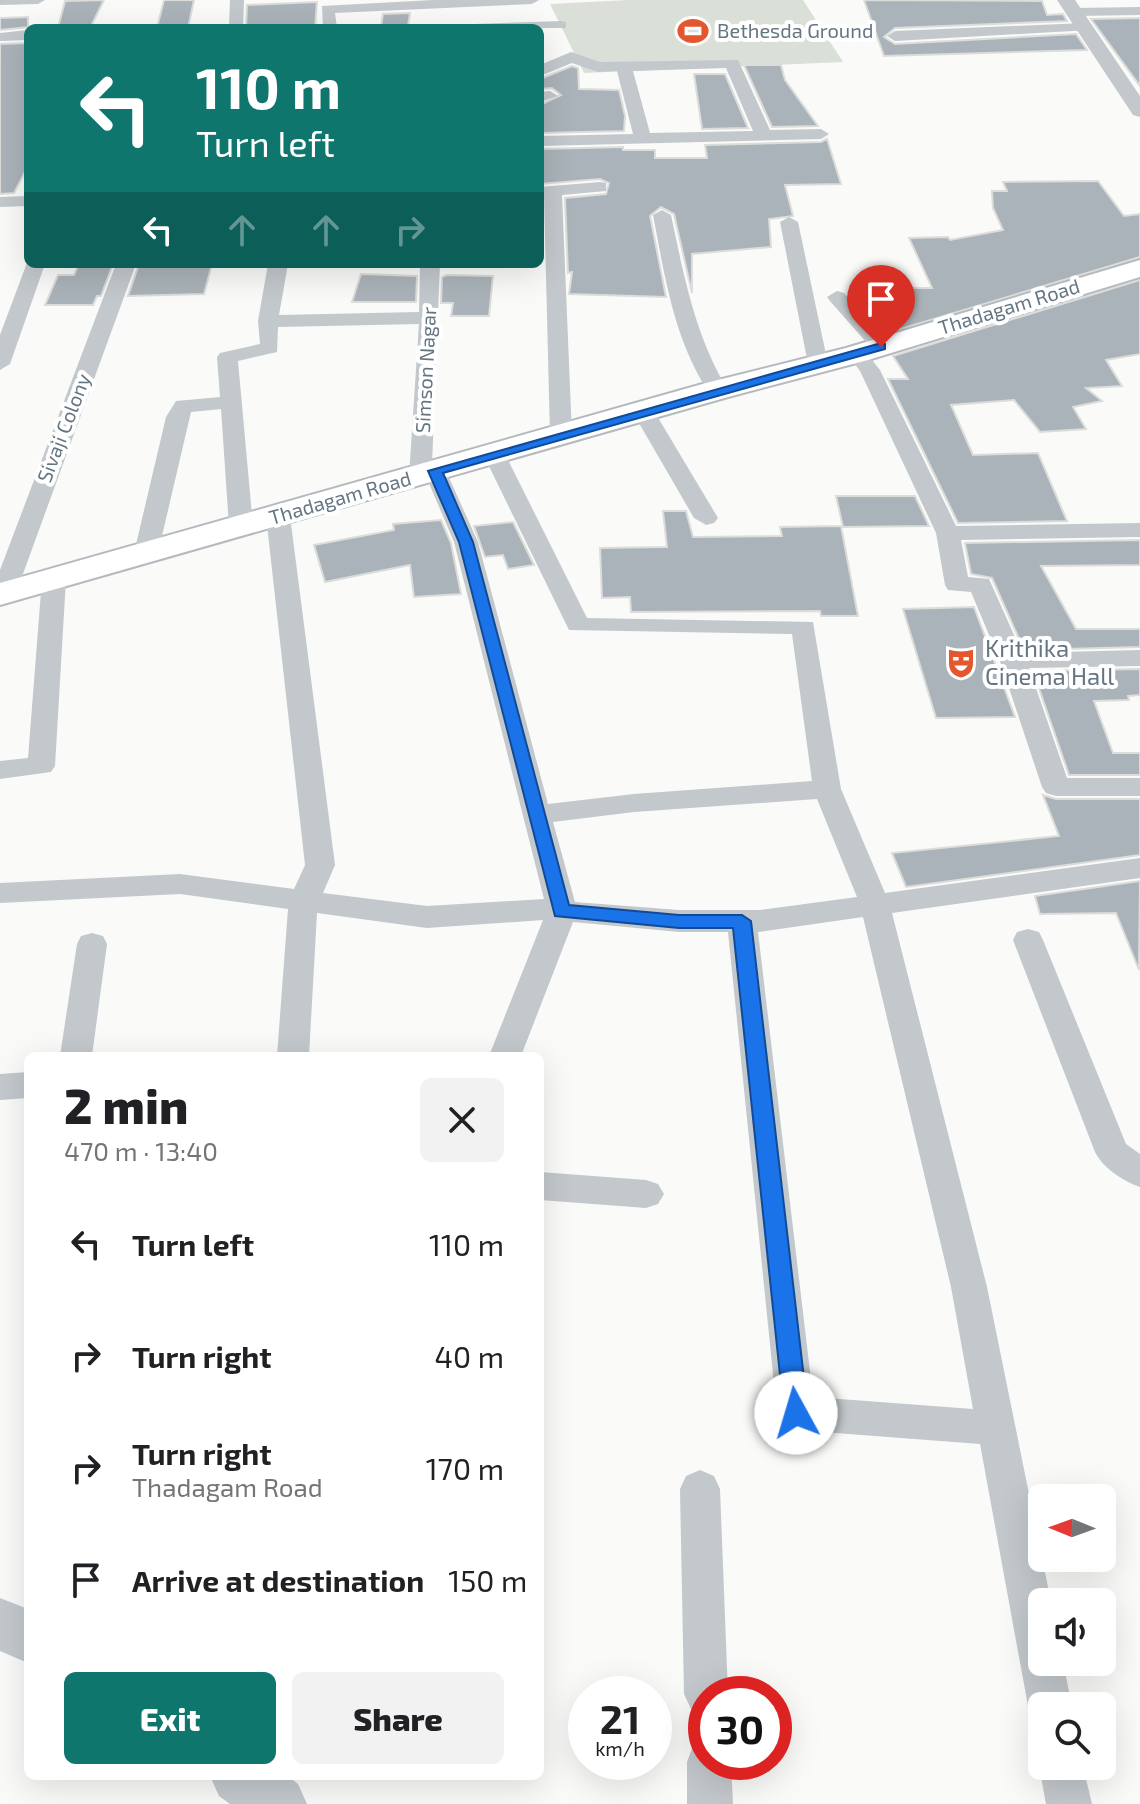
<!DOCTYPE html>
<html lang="en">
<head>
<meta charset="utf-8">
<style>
  :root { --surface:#fff; --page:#f2f2f2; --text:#202124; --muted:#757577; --accent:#0f766e }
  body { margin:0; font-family:"Exo 2",sans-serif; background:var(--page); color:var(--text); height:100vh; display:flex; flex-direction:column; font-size:30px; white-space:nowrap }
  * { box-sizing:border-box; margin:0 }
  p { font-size:26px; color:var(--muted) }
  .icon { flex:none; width:44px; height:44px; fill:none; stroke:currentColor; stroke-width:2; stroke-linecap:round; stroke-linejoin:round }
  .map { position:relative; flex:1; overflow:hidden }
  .sheet { position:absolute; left:24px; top:1052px; width:520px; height:728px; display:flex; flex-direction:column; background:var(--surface); border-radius:12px; box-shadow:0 8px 32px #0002 }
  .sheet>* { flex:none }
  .banner { position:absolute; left:24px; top:24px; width:520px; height:244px; border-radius:12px; box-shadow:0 8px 32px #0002; background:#0f766e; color:#fff; overflow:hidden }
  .needle { width:52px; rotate:271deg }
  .fabs { position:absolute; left:1028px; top:1484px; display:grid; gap:16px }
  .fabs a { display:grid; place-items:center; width:88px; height:88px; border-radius:12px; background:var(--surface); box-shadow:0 8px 32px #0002; font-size:40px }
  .speed { position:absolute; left:568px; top:1676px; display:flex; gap:16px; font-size:40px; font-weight:700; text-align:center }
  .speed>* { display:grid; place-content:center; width:104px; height:104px; border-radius:50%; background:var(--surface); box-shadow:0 8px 32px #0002; line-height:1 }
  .speed small { font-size:20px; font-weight:400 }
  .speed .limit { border:12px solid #d22; background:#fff; color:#111 }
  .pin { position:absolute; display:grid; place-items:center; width:68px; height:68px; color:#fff; margin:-82px -34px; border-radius:50% 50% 50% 0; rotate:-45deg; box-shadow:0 0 8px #0007 }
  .pin .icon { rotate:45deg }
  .me { position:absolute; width:88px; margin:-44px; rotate:354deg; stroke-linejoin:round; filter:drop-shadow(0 0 6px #0008) }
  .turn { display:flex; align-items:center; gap:28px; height:168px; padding:0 40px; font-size:36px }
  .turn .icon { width:104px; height:104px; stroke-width:2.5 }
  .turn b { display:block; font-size:56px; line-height:68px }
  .lanes { display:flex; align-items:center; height:76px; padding:0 40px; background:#0003; justify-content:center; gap:40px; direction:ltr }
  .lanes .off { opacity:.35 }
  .round { display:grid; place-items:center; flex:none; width:84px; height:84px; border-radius:12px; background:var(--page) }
  .head { display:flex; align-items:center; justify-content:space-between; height:136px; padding:0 40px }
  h1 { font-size:48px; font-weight:800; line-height:60px }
  .action { display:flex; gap:16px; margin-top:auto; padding:16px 40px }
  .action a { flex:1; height:92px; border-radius:12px; background:var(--accent); color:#fff; font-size:32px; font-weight:800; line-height:92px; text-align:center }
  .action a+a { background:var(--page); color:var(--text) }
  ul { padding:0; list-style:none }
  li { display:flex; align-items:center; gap:24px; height:112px; padding:0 40px }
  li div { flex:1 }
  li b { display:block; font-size:30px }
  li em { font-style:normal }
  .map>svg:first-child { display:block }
  .green { fill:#dadfd7 }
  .building { fill:#aab3b9; stroke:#dcdcda; stroke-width:2 }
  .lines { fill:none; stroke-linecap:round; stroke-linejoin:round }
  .primary-casing { stroke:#b5babe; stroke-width:4 }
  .minor { fill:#c3c8cc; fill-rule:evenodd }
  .tertiary { fill:#c3c8cc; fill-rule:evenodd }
  .primary { fill:#fff; fill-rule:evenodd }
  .route { fill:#1a73e8; stroke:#114b97; stroke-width:2 }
  .labels { text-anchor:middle; stroke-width:8; stroke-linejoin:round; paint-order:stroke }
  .far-poi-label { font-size:20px; fill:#657683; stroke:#fff; text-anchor:start }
  .far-street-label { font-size:20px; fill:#657683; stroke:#fff }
  .poi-label { font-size:24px; fill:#657683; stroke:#fff; text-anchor:start }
</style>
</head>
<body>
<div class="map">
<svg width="1140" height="1804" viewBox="0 0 1140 1804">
  <rect width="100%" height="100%" fill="#fafaf8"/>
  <!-- green -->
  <path class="green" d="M629,0H803L843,62L584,73L550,4Z"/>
  <!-- building -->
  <path class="building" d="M104,0L90,28H58L65,1Z
    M164,0H194L188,28H157Z
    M864,0L1042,1L1047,15L1063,14L1067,21L895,28L884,37L895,44L1076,34L1087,50L884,56Z
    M317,2L315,28H246L247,5Z
    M410,13L408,26L381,27L383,14Z
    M28,17V27L0,30V18Z
    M1140,18V86L1091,19Z
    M28,43V166L14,193L0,194V44Z
    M744,65H781L785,80L818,126L772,127Z
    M572,66L578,68L579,89L619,90L625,116L624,131L540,133V105L561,95L552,88L540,89V79Z
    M694,74H725L748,128L702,129Z
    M827,139L841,184L785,185L793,216L769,219L771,247L692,254V293L674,214L661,207L650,216L666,297L569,294L572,272L568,273L565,198L606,194L609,183L600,179L540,184V149L623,147V150H655V158H707L705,145L821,142Z
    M1098,181L1124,216L1140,214V257L884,334L853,297H866L863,288H932L909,238L948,237L950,240L1003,230L993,208L992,191H1007L1003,182Z
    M79,264H113L101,296H97L93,305H45L58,275H74Z
    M139,264H212L204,294L128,296Z
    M361,274L417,276L416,302H352Z
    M447,275L493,276L489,316H451L453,303H441L442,277Z
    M1140,280V354L1106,360L1122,386L1086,388L1102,401L1073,407L1086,429L1040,432L1014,400L951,405L973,455L1038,453L1067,521L958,523L888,379H908L893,356Z
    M836,496H915L929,526L843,527Z
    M663,511H686L693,537L782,536L780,527L841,526L858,616H821L820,611L631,612L630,597L602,598L600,548L667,547Z
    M441,520L451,543L461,594L414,597L410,565L325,582L314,545L394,530L393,524Z
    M513,522L534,565L508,569L503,555L485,557L474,526Z
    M1140,540V565L1041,566L1076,629H1140V647L1024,650L992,578L971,574L965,543Z
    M974,607L1015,717L936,718L903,609Z
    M1140,669V695L1128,696L1129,700L1094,701L1113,753H1140V775H1069L1033,671Z
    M1043,795L1056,799H1140V855L906,887L892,853L1059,836Z
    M1140,881L1139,970L1116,913L1040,914L1035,896Z"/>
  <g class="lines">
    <!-- primary casing -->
    <g class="primary-casing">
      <path id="primary" d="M1140,260V277L868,360L728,397L0,605V583L706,383L846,348Z"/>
    </g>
    <!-- minor -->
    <path class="minor" d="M0,0H45L38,4L0,5Z
      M230,0H244L243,28H229Z
      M433,0H539L532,4L335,13L337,28H323L322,6Z
      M1140,7V15L1075,16L1068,12L1075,8Z
      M561,21L566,22V28H468L475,24Z
      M1085,23L1090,24V30L895,41L887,36L895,31Z
      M124,24H147L154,28H117Z
      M28,30V40L0,41V33Z
      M571,52L600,62L738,60L770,130L821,129L829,134L821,139L540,146V136L633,134L617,71L598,72L572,63L540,76V65ZM726,68L753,131L650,133L633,71Z
      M540,92L550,91L558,96L540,102Z
      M600,182L606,183V191L562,195L572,435L561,442L550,435L544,197H540V187Z
      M28,196V206L0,207V197Z
      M662,210L671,215C684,276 695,336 728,390L724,394H710C674,341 665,277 653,215Z
      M789,217L798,222L828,364L818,370L808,364L780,222Z
      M28,260V264H45L10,364L0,370V335Z
      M116,264H136L16,593L13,598L0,599V570Z
      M268,264H288L279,315L419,312L420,264H440L432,465L443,466L446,471L478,542L548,804L634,794L812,781L792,634L569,630L483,454L494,447L505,454L587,618L813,622L841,789L885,893L1140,858V878L892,913L987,1287L1051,1602H1042V1662H1063L1072,1706H1042V1725L1034,1722L1028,1706L980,1444L796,1430L782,1425L777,1413L728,932H679L573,922L521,1056H489L543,920L427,928L317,913L309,1056H277L288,909L180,894L0,903V883L180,874L294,889L305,865L266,516L278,509L290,516L335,865L323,893L427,906L544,899L454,542L428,481H412L409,476L419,324L278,327L277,352L238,361L253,526L241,533L229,526L221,409L191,412L158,553L146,560L134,553L166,417L176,401L220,397L217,357L220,353L260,344L258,321ZM817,799L857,897L760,910H679L575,902L553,822L634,812ZM863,917L951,1287L973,1409L813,1397L758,932Z
      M837,291L844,293L888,343L891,347L888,351H874L830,301L827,297Z
      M857,348L864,350L880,370L956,526L1140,523V537L961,540L968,577L989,579L1022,653L1140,650V666L1029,668L1067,778H1140V796H1056L1046,793L1042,787L1000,661L971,592L948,590L945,585L936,533L860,371L847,354Z
      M643,405L654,411L718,518L714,523L706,525L694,518L632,411Z
      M54,572L66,579L55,766L51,772L0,779V761L28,758L42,579Z
      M1028,929L1039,932L1043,940L1126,1144L1140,1154V1187C1123,1181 1103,1168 1095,1152L1013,940L1017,932Z
      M92,933L103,936L107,944L92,1056H60L77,944L81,936Z
      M28,1072V1098L0,1100V1074Z
      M540,1172L646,1180L658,1184L664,1194L658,1204L646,1208L540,1200Z
      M700,1470L714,1476L720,1489L728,1694H706V1716L691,1709L684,1694L680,1489L686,1476Z
      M706,1741V1762H731L733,1804H687V1762L693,1746Z
      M1042,1758V1766H1083L1092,1804H1046L1039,1766Z"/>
    <!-- tertiary -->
    <path class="tertiary" d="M1057,0H1075L1140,96V117L1133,115Z
      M0,1598L28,1609V1663L0,1651Z
      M210,1776H288L298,1784L307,1804H230L219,1796Z"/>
    <!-- primary -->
    <use href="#primary" class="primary"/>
  </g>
  <!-- route -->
  <path class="route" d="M881,343L885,344V349L443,473L473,542L569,905L679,915H742L751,921L808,1413L804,1421L796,1424L788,1421L784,1413L733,928H679L555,916L459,542L428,471Z"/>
  <!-- icons -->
  <defs>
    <g id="stadium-bare" transform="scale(2.4)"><path d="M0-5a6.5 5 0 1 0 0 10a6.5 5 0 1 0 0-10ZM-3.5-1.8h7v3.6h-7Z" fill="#e4572e" stroke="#fff" stroke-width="2.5" paint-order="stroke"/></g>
    <g id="theatre-bare" transform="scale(2.4)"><path d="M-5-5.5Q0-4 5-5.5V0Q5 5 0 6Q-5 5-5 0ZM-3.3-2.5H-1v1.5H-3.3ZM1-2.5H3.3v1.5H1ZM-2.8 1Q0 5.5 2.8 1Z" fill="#e4572e" stroke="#fff" stroke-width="2.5" paint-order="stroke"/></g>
  </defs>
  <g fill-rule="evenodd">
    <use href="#stadium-bare" x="693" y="31"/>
    <use href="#theatre-bare" x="961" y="663"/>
  </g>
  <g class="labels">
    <!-- far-poi labels -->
    <g class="far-poi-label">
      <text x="717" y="38">Bethesda Ground</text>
    </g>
    <!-- far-street labels -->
    <g class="far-street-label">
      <text transform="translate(1009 307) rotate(-17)" y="7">Thadagam Road</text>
      <text transform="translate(426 370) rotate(-87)" y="7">Simson Nagar</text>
      <text transform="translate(64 428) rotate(-69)" y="7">Sivaji Colony</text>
      <text transform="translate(340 498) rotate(-16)" y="7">Thadagam Road</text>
    </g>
    <!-- poi labels -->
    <g class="poi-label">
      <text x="985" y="657">Krithika<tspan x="985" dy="28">Cinema Hall</tspan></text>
    </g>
  </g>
</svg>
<div class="fabs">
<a><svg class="needle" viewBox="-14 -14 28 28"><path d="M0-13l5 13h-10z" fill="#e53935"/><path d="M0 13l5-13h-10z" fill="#757577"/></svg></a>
<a><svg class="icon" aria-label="sound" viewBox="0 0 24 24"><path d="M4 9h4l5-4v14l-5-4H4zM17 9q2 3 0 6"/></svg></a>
<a><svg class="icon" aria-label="search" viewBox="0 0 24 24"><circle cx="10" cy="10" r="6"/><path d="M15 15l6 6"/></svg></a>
</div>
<div class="speed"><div>21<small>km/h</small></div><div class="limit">30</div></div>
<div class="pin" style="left:881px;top:347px;background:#d93025"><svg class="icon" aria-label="arrive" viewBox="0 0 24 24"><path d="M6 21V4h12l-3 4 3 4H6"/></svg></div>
<svg class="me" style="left:796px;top:1413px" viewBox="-20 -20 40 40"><circle r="19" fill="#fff"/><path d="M0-13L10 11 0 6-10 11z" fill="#1a73e8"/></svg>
<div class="banner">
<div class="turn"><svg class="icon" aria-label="left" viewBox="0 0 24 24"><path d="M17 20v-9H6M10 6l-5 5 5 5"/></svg><div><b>110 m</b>Turn left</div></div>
<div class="lanes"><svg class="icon" aria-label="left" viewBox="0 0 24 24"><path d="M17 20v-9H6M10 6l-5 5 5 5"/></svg><svg class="icon off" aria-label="ahead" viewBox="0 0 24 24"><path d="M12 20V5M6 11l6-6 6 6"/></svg><svg class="icon off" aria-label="ahead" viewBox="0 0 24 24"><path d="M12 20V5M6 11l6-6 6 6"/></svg><svg class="icon off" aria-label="right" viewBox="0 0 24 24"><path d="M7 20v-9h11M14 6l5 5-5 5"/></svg></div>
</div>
<section class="sheet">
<div class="head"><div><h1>2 min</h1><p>470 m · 13:40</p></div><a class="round"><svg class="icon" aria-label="close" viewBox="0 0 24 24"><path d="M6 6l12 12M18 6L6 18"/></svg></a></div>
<ul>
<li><svg class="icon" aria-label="left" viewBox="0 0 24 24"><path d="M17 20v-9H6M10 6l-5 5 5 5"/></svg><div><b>Turn left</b></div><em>110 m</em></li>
<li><svg class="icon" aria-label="right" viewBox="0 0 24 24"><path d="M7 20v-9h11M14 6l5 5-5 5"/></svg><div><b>Turn right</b></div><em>40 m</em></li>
<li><svg class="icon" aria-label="right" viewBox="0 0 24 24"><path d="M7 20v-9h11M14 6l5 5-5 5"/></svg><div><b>Turn right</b><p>Thadagam Road</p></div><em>170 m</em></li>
<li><svg class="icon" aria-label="arrive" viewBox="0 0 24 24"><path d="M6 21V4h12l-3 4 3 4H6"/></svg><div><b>Arrive at destination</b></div><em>150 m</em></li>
</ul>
<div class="action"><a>Exit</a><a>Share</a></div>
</section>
</div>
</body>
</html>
